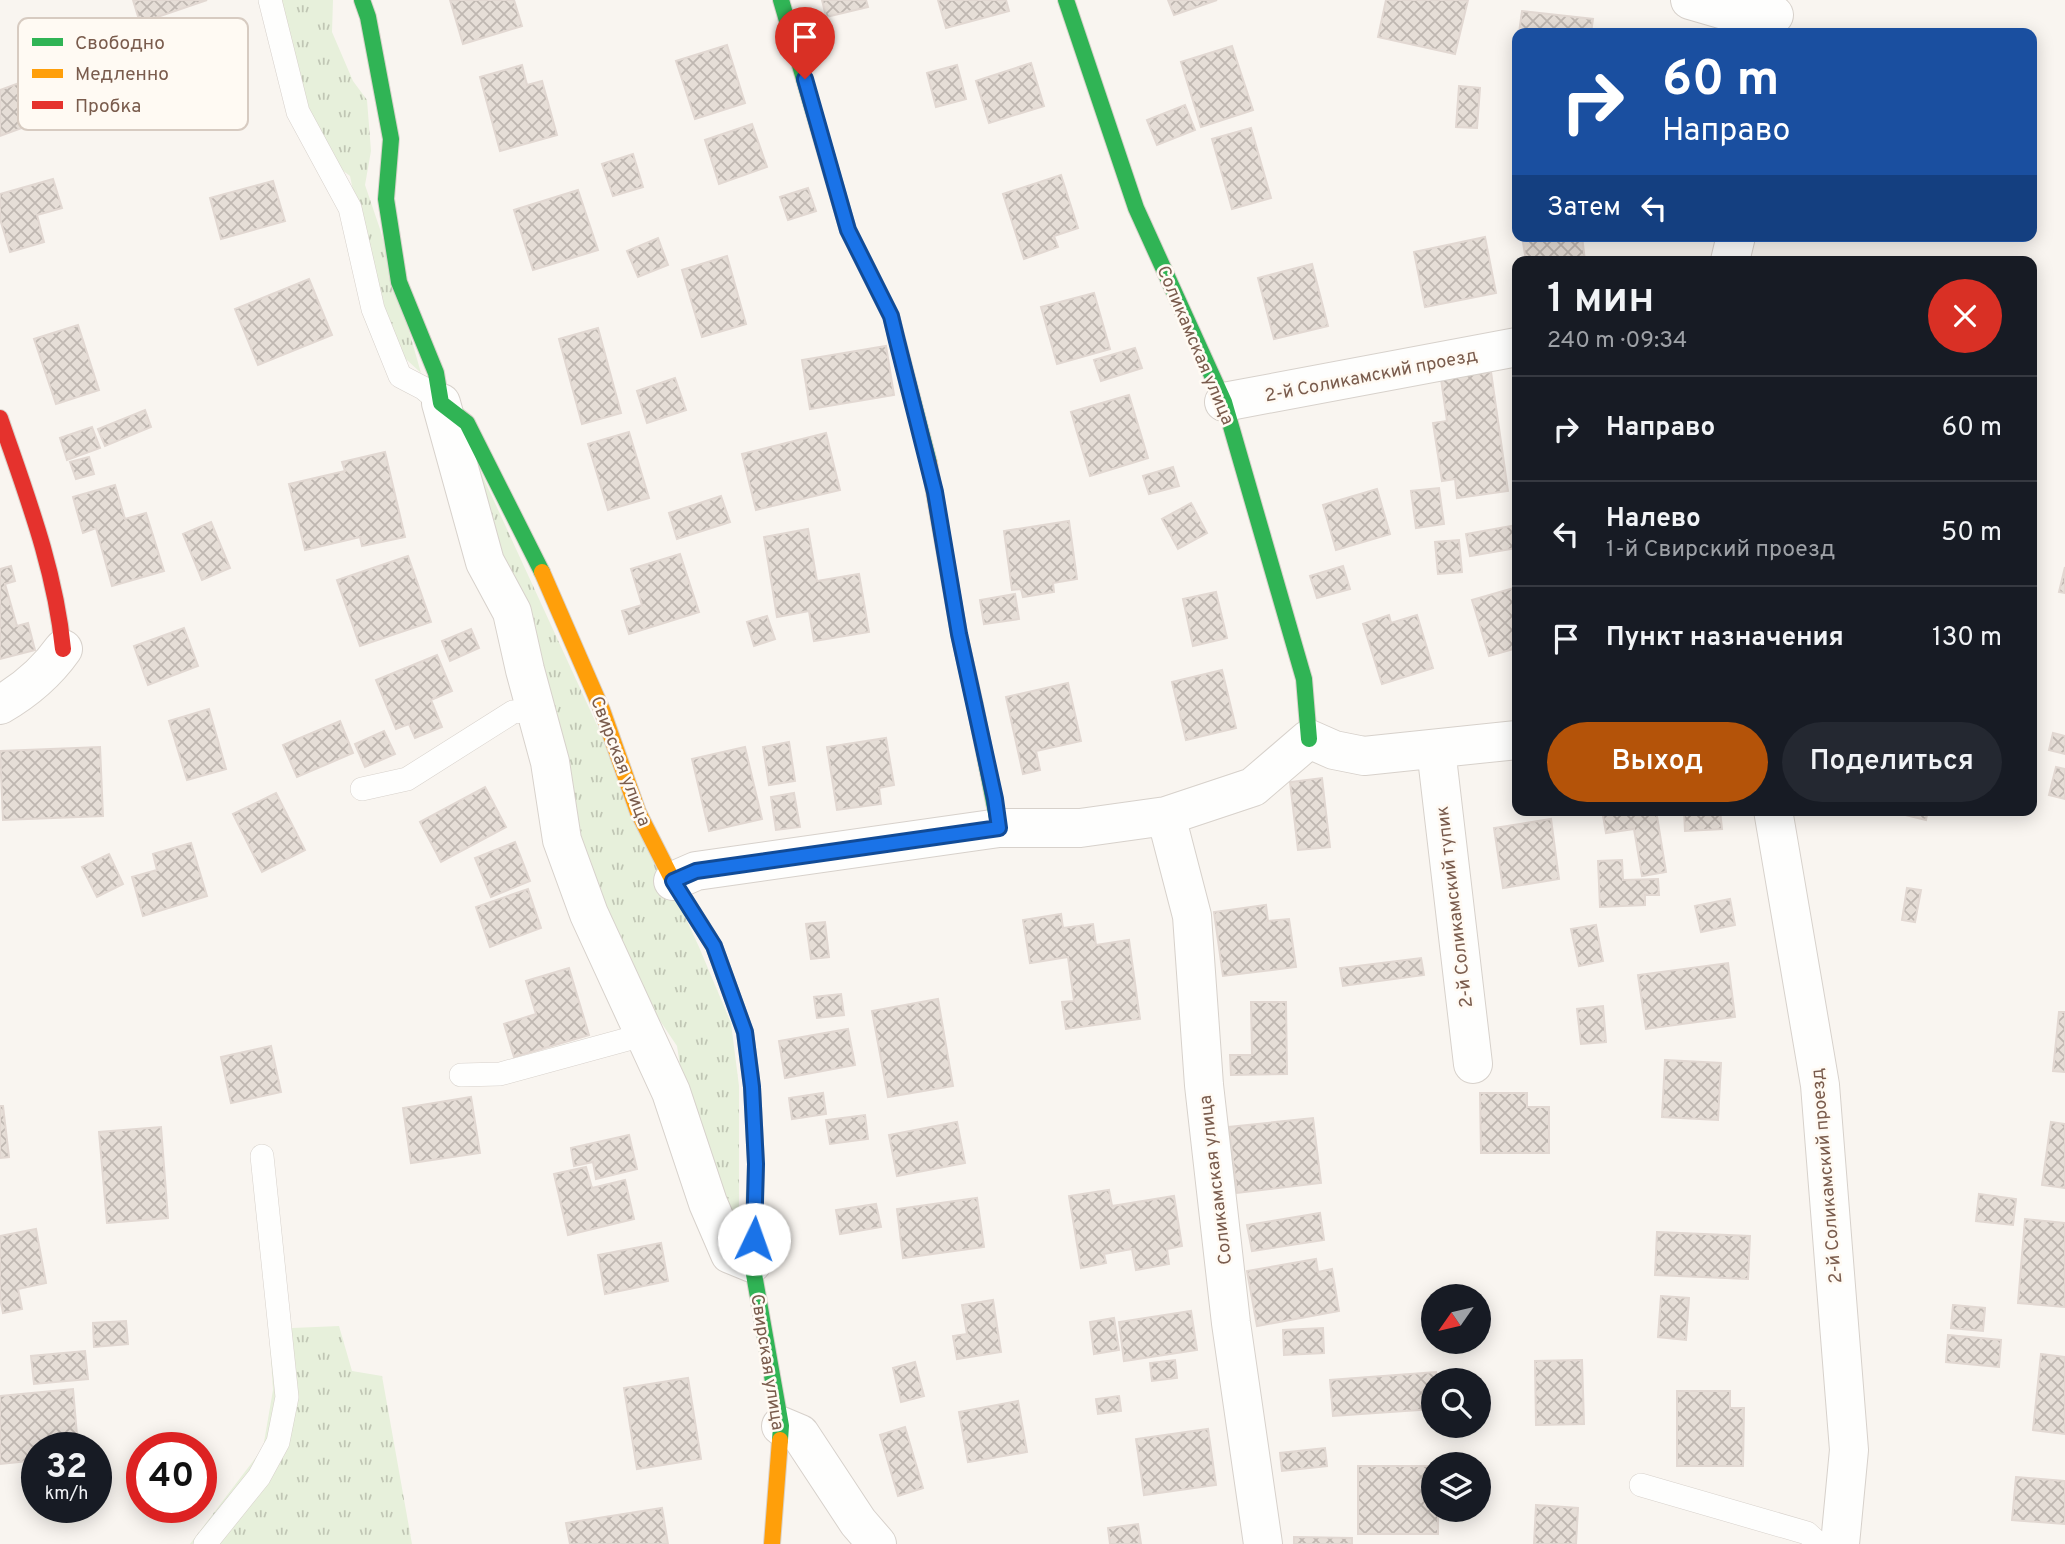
<!DOCTYPE html>
<html lang="ru">
<head>
<meta charset="utf-8">
<style>
  :root { --surface:#171b24; --page:#242831; --text:#f1f3f6; --muted:#9ea1a6; --line:#363941; --accent:#b45309 }
  body { margin:0; font-family:Overpass,sans-serif; background:var(--page); color:var(--text); height:100vh; display:flex; flex-direction:column; font-size:26px; white-space:nowrap }
  * { box-sizing:border-box; margin:0 }
  p { font-size:23px; color:var(--muted) }
  .icon { flex:none; width:38px; height:38px; fill:none; stroke:currentColor; stroke-width:2; stroke-linecap:round; stroke-linejoin:round }
  .map { position:relative; flex:1; overflow:hidden }
  .side { position:absolute; left:1512px; top:256px; width:525px; height:560px; display:flex; flex-direction:column; background:var(--surface); border-radius:14px; box-shadow:0 4px 18px #0003 }
  .side>* { flex:none }
  .hud { position:absolute; left:1512px; top:28px; width:525px; height:214px; border-radius:14px; box-shadow:0 4px 18px #0003; background:#1a4fa0; color:#fff; overflow:hidden }
  .needle { width:46px; rotate:236deg }
  .controls { position:absolute; left:1421px; top:1284px; display:grid; gap:14px }
  .controls a { display:grid; place-items:center; width:70px; height:70px; border-radius:50%; background:var(--surface); box-shadow:0 4px 18px #0003; font-size:35px }
  .speed { position:absolute; left:21px; top:1432px; display:flex; gap:14px; font-size:35px; font-weight:700; text-align:center }
  .speed>* { display:grid; place-content:center; width:91px; height:91px; border-radius:50%; background:var(--surface); box-shadow:0 4px 18px #0003; line-height:1 }
  .speed small { font-size:18px; font-weight:400 }
  .speed .limit { border:10px solid #d22; background:#fff; color:#111 }
  .pin { position:absolute; display:grid; place-items:center; width:60px; height:60px; color:#fff; margin:-72px -30px; border-radius:50% 50% 50% 0; rotate:-45deg; box-shadow:0 0 7px #0007 }
  .pin .icon { rotate:45deg }
  .me { position:absolute; width:77px; margin:-38px; rotate:3deg; stroke-linejoin:round; filter:drop-shadow(0 0 5px #0008) }
  .turn { display:flex; align-items:center; gap:24px; height:147px; padding:0 35px; font-size:32px }
  .turn .icon { width:91px; height:91px; stroke-width:2.5 }
  .turn b { display:block; font-size:49px; line-height:60px }
  .then { display:flex; align-items:center; height:66px; padding:0 35px; background:#0003; gap:14px; font-size:26px }
  .round { display:grid; place-items:center; flex:none; width:74px; height:74px; border-radius:37px; background:var(--page) }
  .overview { display:flex; align-items:center; justify-content:space-between; height:119px; padding:0 35px }
  h1 { font-size:42px; font-weight:600; line-height:52px }
  .button { display:flex; gap:14px; margin-top:auto; padding:14px 35px }
  .button a { flex:1; height:80px; border-radius:42px; background:var(--accent); color:#fff; font-size:28px; font-weight:600; line-height:80px; text-align:center }
  .button a+a { background:var(--page); color:var(--text) }
  ul { padding:0; list-style:none }
  li { display:flex; align-items:center; gap:21px; height:105px; padding:0 35px; border-top:2px solid var(--line) }
  li div { flex:1 }
  li b { display:block; font-size:26px }
  li em { font-style:normal }
  .map>svg:first-child { display:block }
  .grass { fill:url(#grass-tufts) }
  .building { fill:url(#building-cross-hatch); stroke:#e2d8d2; stroke-width:2 }
  .lines { fill:none; stroke-linecap:round; stroke-linejoin:round }
  .lane-casing { stroke:#d7d1cb; stroke-width:24 }
  .street-casing { stroke:#d7d1cb; stroke-width:40 }
  .fast-casing { stroke:#d9d2cb; stroke-width:18 }
  .slow-casing { stroke:#d9d2cb; stroke-width:18 }
  .jam-casing { stroke:#d9d2cb; stroke-width:18 }
  .lane { stroke:#fefefd; stroke-width:23 }
  .street { stroke:#fefefd; stroke-width:38 }
  .fast { stroke:#30b455; stroke-width:16 }
  .slow { stroke:#ff9f0a; stroke-width:16 }
  .jam { stroke:#e5322d; stroke-width:16 }
  .route-casing { stroke:#114b97; stroke-width:18 }
  .route { stroke:#1a73e8; stroke-width:12 }
  .labels { text-anchor:middle; stroke-width:5; stroke-linejoin:round; paint-order:stroke }
  .street-label { font-size:18px; fill:#7a5c4d; stroke:#fffaf3 }
  .key { fill:#fffaf3; stroke:#d7cbc1; stroke-width:2 }
  .key-label { font-size:19px; fill:#7a5c4d }
</style>
</head>
<body>
<div class="map">
<svg width="2065" height="1544" viewBox="0 0 2065 1544">
  <defs>
    <pattern id="grass-tufts" width="24" height="20" patternUnits="userSpaceOnUse" patternTransform="scale(1.75)"><rect width="24" height="20" fill="#e7f0db"/><path d="M3 7l-1-3M5 7V3M7 7l1-3M15 17l-1-3M17 17v-4M19 17l1-3" fill="none" stroke="#c0c6b4"/></pattern>
    <pattern id="building-cross-hatch" width="8" height="8" patternUnits="userSpaceOnUse" patternTransform="scale(1.75)"><rect width="8" height="8" fill="#e6ded7"/><path d="M0 0l8 8M0 8l8-8" fill="none" stroke="#bfb7b1"/></pattern>
  </defs>
  <rect width="100%" height="100%" fill="#f9f5f0"/>
  <!-- grass -->
  <path class="grass" d="M279,0H333L332,32L353,81L367,100L371,151L365,185L380,229L421,373L395,349L383,300L360,225L350,176L333,163L306,108Z
    M466,440L699,947L731,1023L739,1086V1233L684,1091L677,1046L642,994L599,907L504,565Z
    M339,1326L352,1371L382,1376L412,1544H190L263,1448L273,1390L269,1329Z"/>
  <!-- building -->
  <path class="building" d="M133,0H207L140,23Z
    M450,0H514L522,26L463,44Z
    M822,0H866L868,7L826,17Z
    M938,0H1006L1009,11L946,28Z
    M1168,0H1217L1174,15Z
    M1386,0H1468L1455,54L1378,37Z
    M1522,11L1593,19L1591,33H1519Z
    M727,45L745,103L695,119L676,61Z
    M1232,46L1253,110L1201,127L1181,62Z
    M1031,63L1044,106L989,123L976,81Z
    M522,65L527,85L542,81L557,135L500,151L480,77Z
    M957,65L966,99L936,107L927,73Z
    M19,83L33,124L0,136V90Z
    M1459,86L1480,88L1477,128L1456,127Z
    M1185,105L1195,130L1157,145L1147,120Z
    M752,124L767,167L719,184L705,140Z
    M1251,128L1271,198L1232,209L1212,139Z
    M633,154L643,187L613,196L602,164Z
    M1061,175L1078,228L1054,236L1058,247L1024,259L1003,194Z
    M53,179L62,208L37,215L44,242L10,252L0,219V194Z
    M273,181L285,221L221,239L210,198Z
    M808,188L816,211L788,220L780,197Z
    M578,190L598,250L533,270L514,210Z
    M1522,236H1582L1585,261H1526Z
    M1485,237L1496,293L1425,307L1414,252Z
    M658,238L668,265L638,277L627,251Z
    M727,256L746,324L702,337L682,270Z
    M1312,264L1328,326L1274,339L1258,278Z
    M309,279L332,335L258,365L235,309Z
    M1094,293L1110,349L1057,364L1041,307Z
    M78,325L99,390L56,404L34,339Z
    M598,328L621,413L582,424L559,339Z
    M886,346L894,395L810,409L802,360Z
    M1135,348L1142,368L1101,381L1094,360Z
    M1491,372L1508,491L1457,498L1455,479L1442,481L1433,423L1447,421L1441,379Z
    M675,378L686,410L647,423L637,391Z
    M1129,395L1148,458L1090,476L1071,412Z
    M145,410L151,427L105,446L98,429Z
    M92,427L100,448L67,460L60,438Z
    M629,432L649,498L608,510L588,444Z
    M826,433L840,490L756,510L742,454Z
    M385,452L405,537L362,546L360,537L305,550L289,484L345,471L342,462Z
    M89,457L94,474L76,479L70,462Z
    M1173,467L1179,486L1149,494L1143,476Z
    M115,485L125,519L146,513L164,571L112,586L96,528L83,533L73,497Z
    M1439,488L1444,524L1416,528L1411,491Z
    M1377,489L1390,534L1336,550L1323,505Z
    M721,496L730,522L677,539L669,513Z
    M1191,503L1207,533L1178,549L1162,519Z
    M1069,521L1077,579L1053,583L1054,592L1023,597L1021,589L1012,590L1004,531Z
    M211,522L230,568L202,580L183,534Z
    M1517,525V548L1470,556L1466,534Z
    M808,529L817,581L859,574L869,632L814,641L809,611L777,617L764,537Z
    M1459,540L1462,572L1438,574L1435,542Z
    M680,554L699,612L629,634L622,611L642,605L631,569Z
    M408,556L431,622L360,646L337,580Z
    M11,566L15,581L5,584L17,626L28,623L35,650L0,659V569Z
    M1343,566L1350,589L1317,598L1310,576Z
    M2065,567V593L2059,592Z
    M1517,587V648L1489,656L1472,600Z
    M1216,592L1227,638L1193,646L1183,599Z
    M1015,594L1019,619L984,624L980,600Z
    M1389,615L1391,623L1417,615L1433,668L1382,684L1363,624Z
    M767,616L775,639L754,646L747,622Z
    M184,628L198,666L148,685L134,646Z
    M471,629L479,648L450,661L442,641Z
    M437,655L452,691L431,700L442,727L415,738L409,724L396,729L376,680Z
    M1222,670L1236,728L1186,740L1172,682Z
    M1068,683L1081,741L1036,751L1040,770L1023,774L1006,697Z
    M209,709L226,769L187,780L169,721Z
    M340,721L353,753L297,777L283,745Z
    M384,731L395,754L365,767L355,744Z
    M2053,733L2065,736V754L2049,750Z
    M886,738L894,785L879,788L881,804L837,810L827,747Z
    M789,742L795,781L769,785L763,747Z
    M100,747L103,816L3,820L0,751Z
    M745,747L762,819L709,831L692,759Z
    M2056,767L2065,769V799L2049,795Z
    M1322,778L1330,847L1298,850L1290,782Z
    M485,787L506,827L441,862L420,822Z
    M276,793L305,850L262,872L233,814Z
    M794,793L800,827L776,830L771,797Z
    M1602,810H1656L1666,872L1642,876L1634,829L1606,833Z
    M1684,810H1720L1722,829L1685,831Z
    M1885,810H1928L1926,820Z
    M1551,819L1559,879L1503,888L1494,828Z
    M515,842L530,881L491,897L475,858Z
    M191,843L207,896L143,916L132,877L157,870L153,854Z
    M109,854L123,884L97,897L82,867Z
    M1622,860L1623,880L1658,879L1659,895H1645V905L1600,907L1598,861Z
    M1907,888L1921,890L1915,922L1902,920Z
    M528,889L541,928L490,947L476,907Z
    M1730,899L1735,925L1701,932L1695,906Z
    M1266,905L1268,921L1289,919L1296,967L1223,976L1214,912Z
    M1061,914L1063,928L1093,924L1096,945L1129,940L1140,1019L1066,1029L1062,1002L1074,1001L1068,957L1030,963L1023,920Z
    M825,922L829,957L811,959L806,924Z
    M1596,925L1603,961L1579,966L1571,929Z
    M1421,958L1424,975L1343,986L1340,968Z
    M1728,963L1735,1017L1646,1029L1638,975Z
    M569,968L589,1035L514,1057L504,1024L536,1014L526,981Z
    M841,994L844,1015L817,1018L814,997Z
    M938,999L953,1086L888,1097L872,1011Z
    M1251,1002H1286L1287,1074L1231,1075L1230,1055H1252Z
    M1603,1006L1606,1042L1581,1044L1577,1009Z
    M2059,1012H2065V1072L2053,1071Z
    M848,1029L855,1065L785,1078L779,1041Z
    M271,1046L281,1092L231,1103L221,1057Z
    M1665,1060L1721,1063L1718,1120L1662,1117Z
    M823,1093L826,1114L792,1119L789,1098Z
    M1480,1093H1527V1107H1549V1153H1481Z
    M471,1097L480,1153L411,1163L403,1108Z
    M0,1106H3L9,1157L0,1158Z
    M865,1115L868,1139L830,1144L826,1120Z
    M1313,1118L1321,1183L1237,1193L1229,1127Z
    M957,1122L965,1163L897,1176L889,1135Z
    M2051,1122L2065,1124V1188L2042,1185Z
    M161,1127L168,1218L107,1223L99,1132Z
    M629,1135L637,1169L596,1179L593,1162L574,1166L571,1148Z
    M586,1167L592,1188L625,1180L634,1219L568,1235L554,1174Z
    M1109,1190L1112,1206L1174,1196L1182,1246L1167,1249L1169,1264L1136,1270L1132,1249L1104,1254L1106,1263L1081,1268L1069,1196Z
    M1979,1194L2016,1199L2013,1225L1976,1221Z
    M977,1198L984,1247L903,1258L897,1209Z
    M876,1204L881,1227L840,1234L836,1210Z
    M1320,1213L1324,1240L1252,1251L1247,1225Z
    M2025,1219L2065,1223V1307L2018,1303Z
    M36,1229L46,1283L18,1289L22,1309L3,1313L0,1297V1236Z
    M1657,1232L1750,1236L1748,1279L1655,1275Z
    M661,1243L668,1281L605,1294L598,1255Z
    M1316,1259L1318,1272L1332,1269L1339,1311L1257,1326L1247,1271Z
    M1661,1296L1689,1298L1686,1340L1658,1337Z
    M993,1300L1001,1352L957,1359L953,1336L967,1334L962,1305Z
    M1953,1305L1985,1308L1983,1331L1951,1328Z
    M1191,1311L1197,1350L1124,1361L1119,1322Z
    M1114,1318L1119,1350L1094,1354L1090,1322Z
    M126,1321L128,1344L94,1347L93,1323Z
    M1323,1328L1324,1353L1284,1355L1283,1330Z
    M1948,1335L2001,1340L1999,1367L1946,1362Z
    M85,1351L88,1379L34,1384L31,1356Z
    M2041,1354L2065,1357V1434L2033,1430Z
    M1175,1360L1177,1378L1152,1381L1150,1363Z
    M1582,1360L1584,1424L1536,1425L1535,1361Z
    M915,1362L924,1396L901,1402L893,1368Z
    M1436,1372V1381H1433V1409L1333,1416L1330,1380Z
    M688,1378L701,1459L637,1469L624,1388Z
    M73,1389L78,1447H37V1460L0,1464V1396Z
    M1677,1391H1730V1408H1744L1743,1466H1677Z
    M1119,1396L1121,1411L1098,1414L1096,1399Z
    M1018,1401L1027,1452L968,1462L959,1412Z
    M905,1427L923,1488L898,1496L880,1435Z
    M1208,1429L1216,1485L1144,1495L1136,1439Z
    M1325,1448L1327,1466L1282,1471L1280,1453Z
    M1358,1466H1433V1510H1438V1534H1358Z
    M2016,1477L2065,1481V1524L2012,1520Z
    M1536,1505L1578,1508L1576,1544H1534Z
    M662,1508L668,1544H570L566,1523Z
    M1138,1524L1141,1544H1110L1108,1528Z
    M1294,1537L1352,1538V1544H1294Z"/>
  <g class="lines">
    <!-- lane casing -->
    <g class="lane-casing">
      <path id="lane" d="M270,0L298,112L350,208L373,309L400,376L423,388L441,403
        M362,789L407,779L513,712L536,710
        M461,1075L500,1074L643,1035
        M1641,1485L1807,1533L1819,1544
        M205,1544L259,1477L278,1442L287,1397L262,1156"/>
    </g>
    <!-- street casing -->
    <g class="street-casing">
      <path id="street" d="M1690,0L1745,16L1774,15
        M1730,261L1736,236
        M1224,402L1517,347
        M441,403L485,562L512,612L525,670L550,762L562,840L589,914L671,1092L708,1203L730,1254L752,1263
        M0,705C26,690 46,673 63,649
        M1436,749L1473,1064
        M1773,810L1820,1085L1849,1450L1840,1544
        M1166,816L1192,916L1204,1085L1231,1323L1263,1544
        M673,881L696,871L999,828H1080L1166,816L1253,787L1309,739L1334,750L1364,756L1517,740
        M781,1426L800,1434L858,1522L877,1544"/>
    </g>
    <!-- fast casing -->
    <g class="fast-casing">
      <path id="fast" d="M362,0L368,17L391,139L386,199L399,282L436,373L441,403L467,423L542,572
        M781,0L848,230L891,316L929,463
        M1066,0L1136,208L1224,402L1304,679L1309,739
        M975,705L999,828
        M701,925L714,946L745,1032L752,1087L756,1164L752,1263L781,1426L780,1440"/>
    </g>
    <!-- slow casing -->
    <g class="slow-casing">
      <path id="slow" d="M929,463L959,634L975,705
        M542,572L602,710L638,812L673,881L701,925
        M772,1544L780,1440"/>
    </g>
    <!-- jam casing -->
    <g class="jam-casing">
      <path id="jam" d="M0,418C26,494 55,568 63,649"/>
    </g>
    <!-- lane -->
    <use href="#lane" class="lane"/>
    <!-- street -->
    <use href="#street" class="street"/>
    <!-- fast -->
    <use href="#fast" class="fast"/>
    <!-- slow -->
    <use href="#slow" class="slow"/>
    <!-- jam -->
    <use href="#jam" class="jam"/>
  </g>
  <g class="lines">
    <!-- route casing -->
    <g class="route-casing">
      <path id="route" d="M754,1239L756,1164L752,1087L745,1032L714,946L673,881L696,871L999,828L995,799L959,634L935,492L897,341L891,316L848,230L805,79"/>
    </g>
    <!-- route -->
    <use href="#route" class="route"/>
  </g>
  <g class="labels">
    <!-- street labels -->
    <g class="street-label">
      <text transform="translate(1196 345) rotate(67)" y="6">Соликамская улица</text>
      <text transform="translate(1371 375) rotate(-11)" y="6">2-й Соликамский проезд</text>
      <text transform="translate(621 761) rotate(69)" y="6">Свирская улица</text>
      <text transform="translate(1454 907) rotate(-97)" y="6">2-й Соликамский тупик</text>
      <text transform="translate(1826 1176) rotate(-95)" y="6">2-й Соликамский проезд</text>
      <text transform="translate(1215 1180) rotate(-97)" y="6">Соликамская улица</text>
      <text transform="translate(768 1362) rotate(81)" y="6">Свирская улица</text>
    </g>
  </g>
  <!-- legend -->
  <rect x="18" y="18" width="230" height="112" rx="10" class="key"/>
  <rect x="32" y="38" width="31" height="8" fill="#30b455"/>
  <rect x="32" y="69" width="31" height="9" fill="#ff9f0a"/>
  <rect x="32" y="101" width="31" height="8" fill="#e5322d"/>
  <g class="key-label">
    <text x="75" y="49">Свободно</text>
    <text x="75" y="80">Медленно</text>
    <text x="75" y="112">Пробка</text>
  </g>
</svg>
<div class="controls">
<a><svg class="needle" viewBox="-14 -14 28 28"><path d="M0-13l5 13h-10z" fill="#e53935"/><path d="M0 13l5-13h-10z" fill="#9ea1a6"/></svg></a>
<a><svg class="icon" aria-label="search" viewBox="0 0 24 24"><circle cx="10" cy="10" r="6"/><path d="M15 15l6 6"/></svg></a>
<a><svg class="icon" aria-label="layers" viewBox="0 0 24 24"><path d="M12 4l9 5-9 5-9-5zM3 14l9 5 9-5"/></svg></a>
</div>
<div class="speed"><div>32<small>km/h</small></div><div class="limit">40</div></div>
<div class="pin" style="left:805px;top:79px;background:#d93025"><svg class="icon" aria-label="arrive" viewBox="0 0 24 24"><path d="M6 21V4h12l-3 4 3 4H6"/></svg></div>
<svg class="me" style="left:754px;top:1239px" viewBox="-20 -20 40 40"><circle r="19" fill="#fff"/><path d="M0-13L10 11 0 6-10 11z" fill="#1a73e8"/></svg>
<div class="hud">
<div class="turn"><svg class="icon" aria-label="right" viewBox="0 0 24 24"><path d="M7 20v-9h11M14 6l5 5-5 5"/></svg><div><b>60 m</b>Направо</div></div>
<div class="then">Затем<svg class="icon" aria-label="left" viewBox="0 0 24 24"><path d="M17 20v-9H6M10 6l-5 5 5 5"/></svg></div>
</div>
<section class="side">
<div class="overview"><div><h1>1 мин</h1><p>240 m · 09:34</p></div><a class="round" style="background:#d93025;color:#fff"><svg class="icon" aria-label="close" viewBox="0 0 24 24"><path d="M6 6l12 12M18 6L6 18"/></svg></a></div>
<ul>
<li><svg class="icon" aria-label="right" viewBox="0 0 24 24"><path d="M7 20v-9h11M14 6l5 5-5 5"/></svg><div><b>Направо</b></div><em>60 m</em></li>
<li><svg class="icon" aria-label="left" viewBox="0 0 24 24"><path d="M17 20v-9H6M10 6l-5 5 5 5"/></svg><div><b>Налево</b><p>1-й Свирский проезд</p></div><em>50 m</em></li>
<li><svg class="icon" aria-label="arrive" viewBox="0 0 24 24"><path d="M6 21V4h12l-3 4 3 4H6"/></svg><div><b>Пункт назначения</b></div><em>130 m</em></li>
</ul>
<div class="button"><a>Выход</a><a>Поделиться</a></div>
</section>
</div>
</body>
</html>
